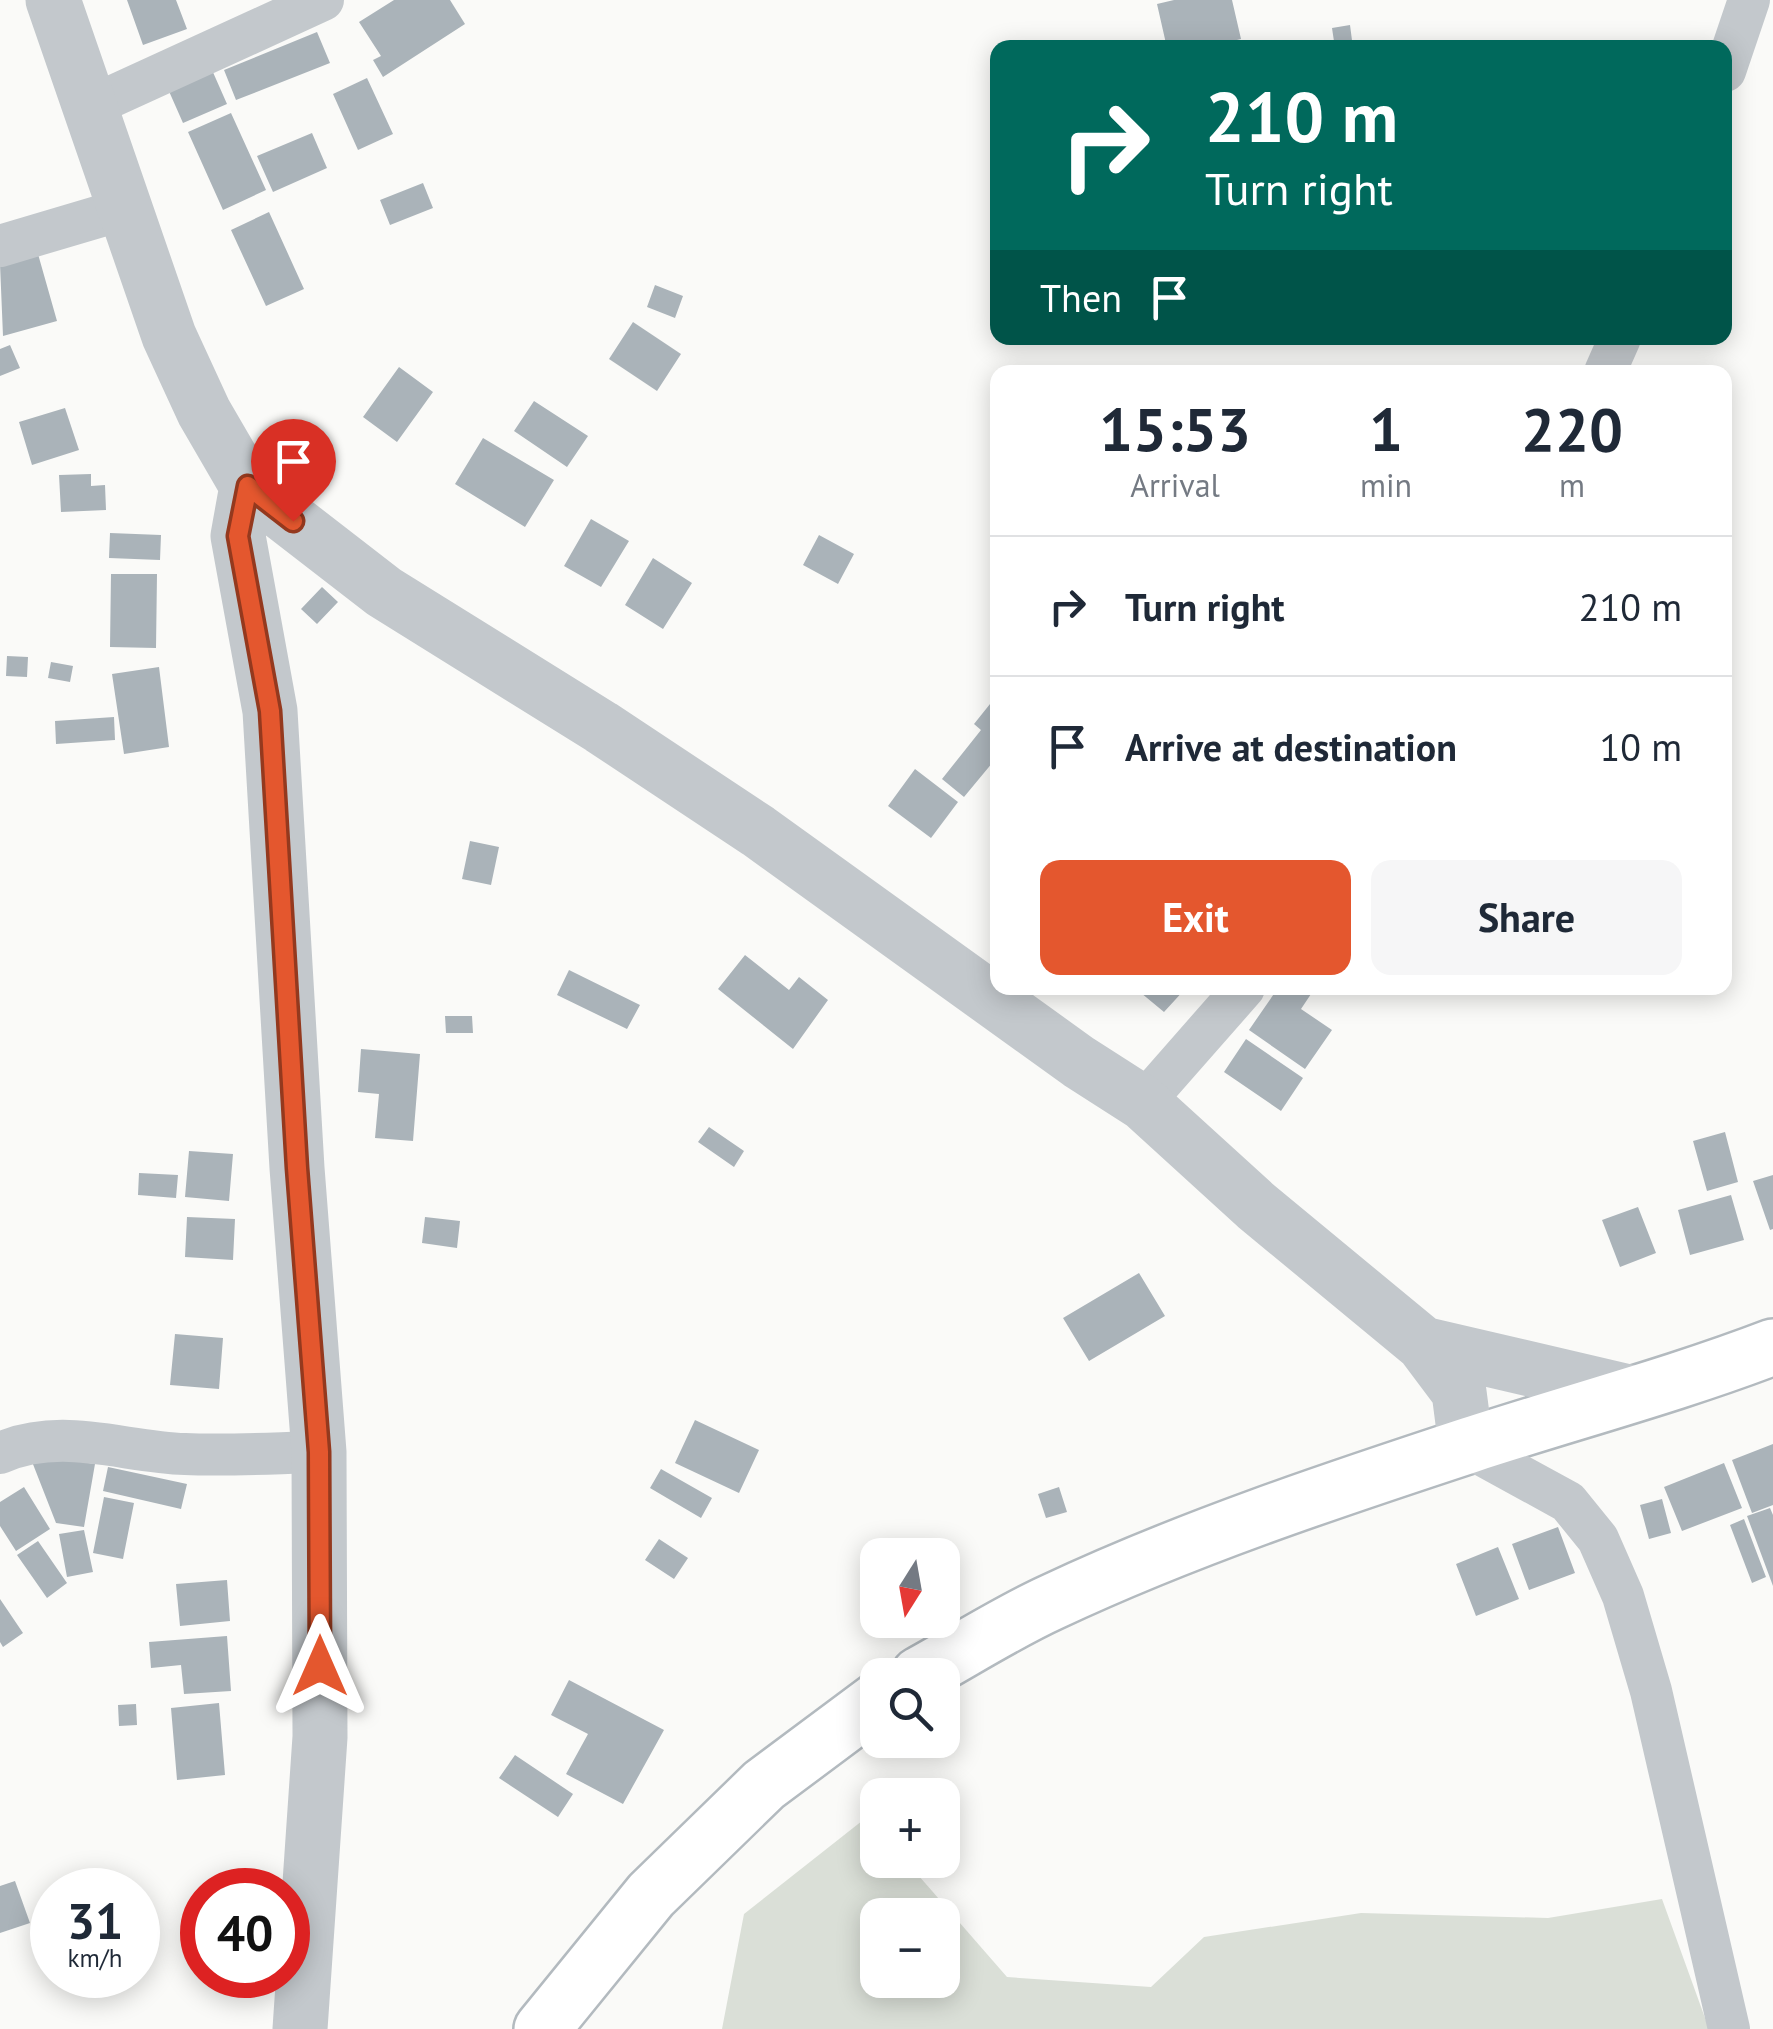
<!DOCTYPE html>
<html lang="en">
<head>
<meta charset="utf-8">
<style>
  :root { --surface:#fff; --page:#f6f6f7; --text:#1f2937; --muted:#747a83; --line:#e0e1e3; --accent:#e4572e }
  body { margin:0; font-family:"PT Sans",sans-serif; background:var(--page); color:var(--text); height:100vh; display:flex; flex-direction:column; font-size:38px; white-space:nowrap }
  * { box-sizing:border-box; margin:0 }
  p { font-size:32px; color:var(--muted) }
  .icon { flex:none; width:55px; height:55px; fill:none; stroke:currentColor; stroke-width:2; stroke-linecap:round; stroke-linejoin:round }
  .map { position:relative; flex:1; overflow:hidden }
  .panel { position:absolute; left:990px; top:365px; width:742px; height:630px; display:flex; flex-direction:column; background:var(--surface); border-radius:20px; box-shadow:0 5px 25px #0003 }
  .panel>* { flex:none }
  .top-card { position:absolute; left:990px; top:40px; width:742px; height:305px; border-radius:20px; box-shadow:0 5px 25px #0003; background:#00695c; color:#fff; overflow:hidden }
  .needle { width:65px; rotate:191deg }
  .fabs { position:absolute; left:860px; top:1538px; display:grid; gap:20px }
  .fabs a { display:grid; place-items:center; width:100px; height:100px; border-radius:20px; background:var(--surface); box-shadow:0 5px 25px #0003; font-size:50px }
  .speed { position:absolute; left:30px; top:1868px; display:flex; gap:20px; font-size:50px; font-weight:700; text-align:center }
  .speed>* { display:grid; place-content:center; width:130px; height:130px; border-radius:50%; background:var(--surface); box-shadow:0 5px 25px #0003; line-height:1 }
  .speed small { font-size:25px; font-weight:400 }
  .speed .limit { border:15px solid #d22; background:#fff; color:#111 }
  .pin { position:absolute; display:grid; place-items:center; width:85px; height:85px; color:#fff; margin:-102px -42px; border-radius:50% 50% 50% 0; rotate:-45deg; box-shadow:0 0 10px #0007 }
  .pin .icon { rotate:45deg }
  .me { position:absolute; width:110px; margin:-55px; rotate:0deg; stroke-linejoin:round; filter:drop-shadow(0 0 8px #0008) }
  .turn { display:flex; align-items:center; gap:35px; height:210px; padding:0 50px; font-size:45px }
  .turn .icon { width:130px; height:130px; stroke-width:2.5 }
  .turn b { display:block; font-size:70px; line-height:85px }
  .then { display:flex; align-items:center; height:95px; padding:0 50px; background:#0003; gap:20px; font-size:38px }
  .eta { display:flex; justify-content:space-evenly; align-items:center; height:170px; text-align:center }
  .eta b { font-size:60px; font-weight:800; line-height:70px }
  .action { display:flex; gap:20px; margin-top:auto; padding:20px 50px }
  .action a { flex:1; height:115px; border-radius:20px; background:var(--accent); color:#fff; font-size:40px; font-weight:800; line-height:115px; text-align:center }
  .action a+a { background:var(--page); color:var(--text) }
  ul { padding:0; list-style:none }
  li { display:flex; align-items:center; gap:30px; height:140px; padding:0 50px; border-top:2px solid var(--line) }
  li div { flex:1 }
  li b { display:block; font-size:38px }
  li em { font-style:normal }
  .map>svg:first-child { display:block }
  .green { fill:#dadfd7; fill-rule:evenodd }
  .building { fill:#aab3b9 }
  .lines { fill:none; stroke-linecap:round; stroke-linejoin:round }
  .secondary-casing { stroke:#b3babf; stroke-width:60 }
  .minor { stroke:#c3c8cc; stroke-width:42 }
  .tertiary { stroke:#c3c8cc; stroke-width:55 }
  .secondary { stroke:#fff; stroke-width:55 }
  .route-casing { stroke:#94391e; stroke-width:25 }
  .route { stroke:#e4572e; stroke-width:18 }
</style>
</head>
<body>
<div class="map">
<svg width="1773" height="2029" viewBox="0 0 1773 2029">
  <rect width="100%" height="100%" fill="#fafaf8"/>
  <!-- green -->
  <path class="green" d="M867,1817L877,1829L878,1860H905L1007,1977L1151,1987L1204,1937L1361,1913L1548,1918L1662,1899L1709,2029H722L744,1914ZM878,1915H942V1980H878Z"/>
  <!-- building -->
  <path class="building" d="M127,0H176L187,29L143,45Z
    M394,0H450L465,24L383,77L373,60L381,56L359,22Z
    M1174,0H1232L1241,39L1205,48H1167L1157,4Z
    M1350,25L1353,48H1335L1332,28Z
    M317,32L330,63L236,100L224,70Z
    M212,70L227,104L183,123L168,89Z
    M367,78L393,134L358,150L333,94Z
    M231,113L266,190L223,210L188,132Z
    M312,133L327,168L273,192L257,156Z
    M423,183L433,208L390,225L380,200Z
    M269,212L304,289L266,306L231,230Z
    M38,254L57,321L3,336L0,264Z
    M655,285L683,296L675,318L647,307Z
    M633,322L681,354L657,391L609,359Z
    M10,345L20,368L0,376V349Z
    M399,367L433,392L397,442L363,417Z
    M534,401L588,436L567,467L514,431Z
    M65,408L79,450L32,465L19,422Z
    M483,438L554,480L525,527L455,484Z
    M91,474V486L105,485L106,510L61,512L59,475Z
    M591,519L629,541L601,587L564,566Z
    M110,533L161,535L160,560L109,558Z
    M819,535L854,554L838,584L803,565Z
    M653,558L692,583L663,629L625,605Z
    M111,574H157L156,648L110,647Z
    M322,587L338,602L317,624L301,609Z
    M7,656L28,657L27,677L6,676Z
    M51,662L73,666L70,682L48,678Z
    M159,667L169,747L124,754L112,674Z
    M990,704L998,709V756L964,797L942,779L981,730L974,724Z
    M114,717L115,740L56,744L55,721Z
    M915,769L958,802L931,838L888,806Z
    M470,841L499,847L491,885L462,879Z
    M745,955L789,990L799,977L828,1000L793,1049L718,989Z
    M569,970L640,1005L627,1029L557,995Z
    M1135,988H1186L1164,1012Z
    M1278,988H1315L1301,1009L1332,1030L1305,1069L1249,1030Z
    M445,1016H472L473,1033H446Z
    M1246,1039L1303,1078L1281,1111L1224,1072Z
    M361,1049L420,1054L413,1141L375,1138L379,1094L358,1092Z
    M709,1127L744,1151L734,1167L698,1142Z
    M1725,1132L1738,1182L1707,1191L1693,1141Z
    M189,1151L233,1154L229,1201L185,1197Z
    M139,1173L178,1175L176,1198L138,1195Z
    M1773,1175V1229L1770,1230L1753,1181Z
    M1731,1195L1744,1240L1690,1255L1678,1210Z
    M1638,1207L1656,1253L1620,1267L1602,1220Z
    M187,1217L235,1219L233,1260L185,1257Z
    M425,1217L460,1221L457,1248L422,1243Z
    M1139,1273L1165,1316L1089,1361L1063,1318Z
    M175,1334L223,1338L219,1389L170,1385Z
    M695,1420L759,1450L739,1493L675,1463Z
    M1773,1444V1505L1752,1513L1732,1460Z
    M29,1454L95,1464L84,1527L56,1523Z
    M1724,1463L1742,1508L1682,1531L1664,1487Z
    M108,1467L187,1484L181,1509L103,1491Z
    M661,1469L712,1498L701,1518L650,1488Z
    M24,1487L50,1529L16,1551L0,1526V1502Z
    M1059,1487L1067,1512L1046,1518L1038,1494Z
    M104,1497L134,1503L123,1559L93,1553Z
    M1662,1499L1671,1533L1649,1539L1640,1505Z
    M1770,1508L1773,1515V1586L1747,1516Z
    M1744,1519L1766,1577L1752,1583L1730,1525Z
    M1558,1527L1575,1573L1529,1590L1512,1544Z
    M84,1530L93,1572L67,1577L59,1534Z
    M659,1539L688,1558L674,1579L645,1560Z
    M38,1541L67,1583L47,1598L17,1555Z
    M1498,1547L1519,1599L1476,1616L1456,1564Z
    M227,1580L230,1621L180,1626L176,1584Z
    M0,1599L23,1633L3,1647L0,1642Z
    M227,1636L231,1691L184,1694L181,1665L151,1668L149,1642Z
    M569,1680L664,1730L623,1804L566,1774L588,1734L551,1715Z
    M219,1703L225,1775L177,1780L171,1708Z
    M136,1704L137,1725L119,1726L118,1705Z
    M515,1755L573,1794L558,1817L499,1778Z
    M15,1881L30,1923L0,1933V1886Z
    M52,1914V1958L38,1919Z"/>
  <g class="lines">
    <!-- secondary casing -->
    <g class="secondary-casing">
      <path id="secondary" d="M919,1675C963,1651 1006,1623 1052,1602C1186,1539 1330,1491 1470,1445C1571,1412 1674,1385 1773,1347
        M542,2029L651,1895L764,1785L878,1700"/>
    </g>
    <!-- minor -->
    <path class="minor" d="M1725,71L1749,0
      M89,107L323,0
      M0,246L128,208
      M1605,372L1620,338
      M1143,1103L1244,988
      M1466,1446L1568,1502L1598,1539L1623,1596L1651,1691L1729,2029
      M0,1453C62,1426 122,1452 185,1454C230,1456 275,1453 319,1452"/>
    <!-- tertiary -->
    <path class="tertiary" d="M53,0L169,336L204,412L247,486L384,592L601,727L758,831L1079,1062L1143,1103L1256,1206L1423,1344L1459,1392L1466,1446
      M247,486L238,536L270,711L297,1168L319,1452L320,1737L300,2029
      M1423,1344L1633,1393"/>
    <!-- secondary -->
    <use href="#secondary" class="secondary"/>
  </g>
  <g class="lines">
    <!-- route casing -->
    <g class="route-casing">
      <path id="route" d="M293,521L248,486L238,536L270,711L297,1168L319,1452L320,1666"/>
    </g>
    <!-- route -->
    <use href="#route" class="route"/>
  </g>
</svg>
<div class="fabs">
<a><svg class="needle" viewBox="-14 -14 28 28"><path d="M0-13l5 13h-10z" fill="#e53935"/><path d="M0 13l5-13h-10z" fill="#747a83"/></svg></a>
<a><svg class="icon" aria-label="search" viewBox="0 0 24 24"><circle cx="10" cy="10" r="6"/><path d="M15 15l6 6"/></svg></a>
<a>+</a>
<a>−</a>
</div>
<div class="speed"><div>31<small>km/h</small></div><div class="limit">40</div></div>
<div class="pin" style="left:293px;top:521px;background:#d93025"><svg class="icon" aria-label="arrive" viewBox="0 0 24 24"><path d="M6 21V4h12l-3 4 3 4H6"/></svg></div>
<svg class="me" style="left:320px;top:1666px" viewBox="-20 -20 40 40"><path d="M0-17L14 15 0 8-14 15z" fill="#e4572e" stroke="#fff" stroke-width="4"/></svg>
<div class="top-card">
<div class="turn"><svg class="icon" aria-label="right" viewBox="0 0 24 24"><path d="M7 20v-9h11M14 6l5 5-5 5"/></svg><div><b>210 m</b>Turn right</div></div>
<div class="then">Then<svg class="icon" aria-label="arrive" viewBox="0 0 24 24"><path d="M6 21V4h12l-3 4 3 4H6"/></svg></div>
</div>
<section class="panel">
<div class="eta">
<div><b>15:53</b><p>Arrival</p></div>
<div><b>1</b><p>min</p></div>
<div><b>220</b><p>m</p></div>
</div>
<ul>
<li><svg class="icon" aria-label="right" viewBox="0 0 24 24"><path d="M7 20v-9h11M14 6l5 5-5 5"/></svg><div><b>Turn right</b></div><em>210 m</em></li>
<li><svg class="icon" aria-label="arrive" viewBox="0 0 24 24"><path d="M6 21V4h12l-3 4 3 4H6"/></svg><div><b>Arrive at destination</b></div><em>10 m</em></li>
</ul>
<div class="action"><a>Exit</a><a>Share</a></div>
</section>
</div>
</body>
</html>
